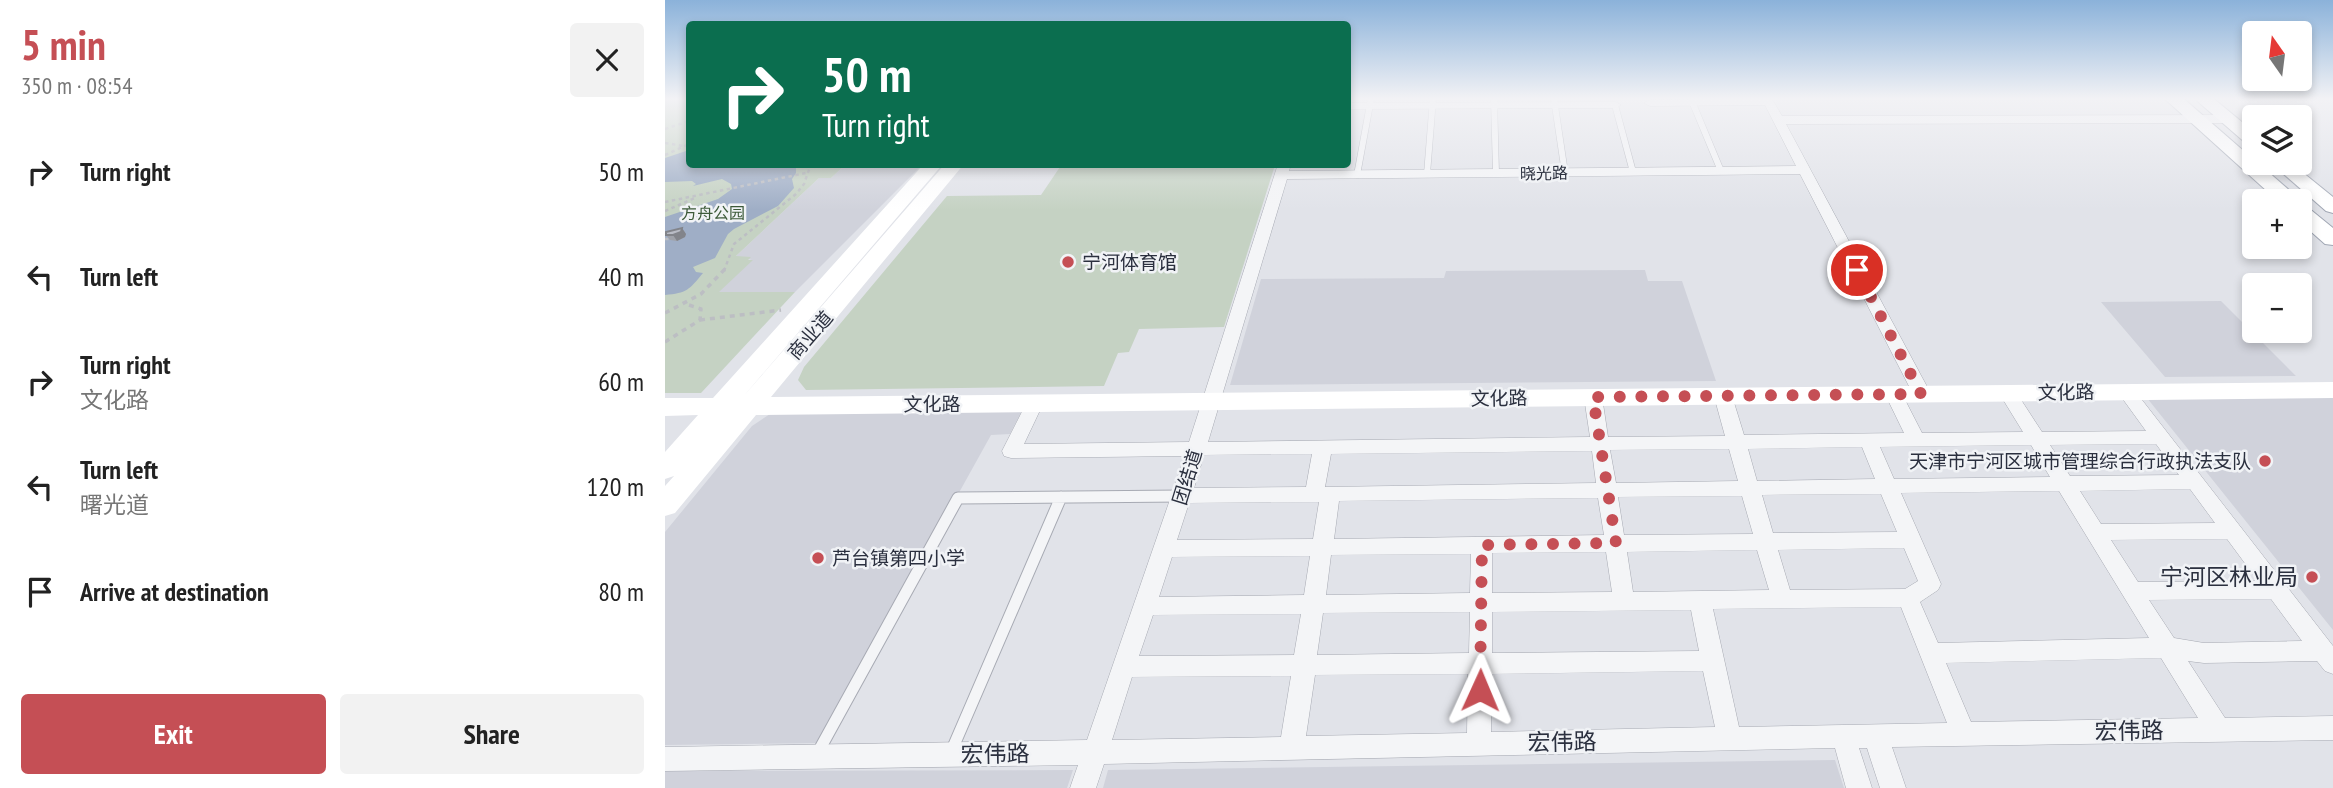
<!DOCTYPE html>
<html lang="en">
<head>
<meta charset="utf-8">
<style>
  :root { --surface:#fff; --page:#f2f2f2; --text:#222; --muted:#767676; --accent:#c54f55 }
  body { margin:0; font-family:"PT Sans Narrow","Noto Sans SC",sans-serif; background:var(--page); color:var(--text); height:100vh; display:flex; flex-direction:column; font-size:26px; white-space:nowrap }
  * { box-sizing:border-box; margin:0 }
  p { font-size:23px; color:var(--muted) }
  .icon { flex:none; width:38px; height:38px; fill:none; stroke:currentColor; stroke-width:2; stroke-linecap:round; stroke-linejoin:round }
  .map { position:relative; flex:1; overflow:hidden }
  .side { display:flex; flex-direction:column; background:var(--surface); width:665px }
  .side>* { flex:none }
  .guide { position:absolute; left:21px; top:21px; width:665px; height:147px; border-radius:7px; box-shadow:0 4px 10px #0003; background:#0b6e4f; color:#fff; overflow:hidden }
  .needle { width:46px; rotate:346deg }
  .fabs { position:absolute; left:1577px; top:21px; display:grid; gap:14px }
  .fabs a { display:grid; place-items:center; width:70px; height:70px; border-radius:7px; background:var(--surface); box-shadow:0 4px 10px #0003; font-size:35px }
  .pin { position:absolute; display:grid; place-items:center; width:60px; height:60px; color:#fff; margin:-30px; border:4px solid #fff; border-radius:50%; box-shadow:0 2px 7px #0007 }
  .me { position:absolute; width:77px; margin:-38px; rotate:1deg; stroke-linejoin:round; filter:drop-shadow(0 0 5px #0008) }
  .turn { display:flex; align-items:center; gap:24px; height:147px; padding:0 21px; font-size:32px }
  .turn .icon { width:91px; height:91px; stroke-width:2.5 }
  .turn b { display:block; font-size:49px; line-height:60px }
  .round { display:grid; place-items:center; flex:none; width:74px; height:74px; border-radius:7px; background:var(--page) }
  .summary { display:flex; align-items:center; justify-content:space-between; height:119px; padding:0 21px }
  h1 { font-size:42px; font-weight:700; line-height:52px; color:var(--accent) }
  .action { display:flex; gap:14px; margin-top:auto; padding:14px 21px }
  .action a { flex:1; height:80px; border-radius:7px; background:var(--accent); color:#fff; font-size:28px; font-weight:700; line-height:80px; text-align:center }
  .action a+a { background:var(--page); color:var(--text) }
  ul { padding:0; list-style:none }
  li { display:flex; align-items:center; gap:21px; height:105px; padding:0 21px }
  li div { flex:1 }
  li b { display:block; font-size:26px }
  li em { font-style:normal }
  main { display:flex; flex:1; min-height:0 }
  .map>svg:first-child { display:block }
  .built { fill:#d0d2db }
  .green { fill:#c5d2c3 }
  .water { fill:#9faec6 }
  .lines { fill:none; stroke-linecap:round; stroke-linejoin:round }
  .lane-far1-casing { stroke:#a7aab3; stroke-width:7 }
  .lane-casing { stroke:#a7aab3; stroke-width:13 }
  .street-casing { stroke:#a7aab3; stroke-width:1 }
  .primary-casing { stroke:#a1a7b4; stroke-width:2 }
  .path-far1 { stroke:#bcbec3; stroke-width:2.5; stroke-dasharray:3.5 3.5; stroke-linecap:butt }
  .path { stroke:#bcbec3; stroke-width:3.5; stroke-dasharray:5 5; stroke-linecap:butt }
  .lane-far1 { stroke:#f4f5f7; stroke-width:6 }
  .lane { stroke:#f4f5f7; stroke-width:11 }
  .street { fill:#f4f5f7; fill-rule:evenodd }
  .secondary { fill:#fff; fill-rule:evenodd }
  .primary { fill:#fff; fill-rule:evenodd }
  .wall { fill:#9fa2a9 }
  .shaded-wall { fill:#82848a }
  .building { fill:#b9bcc5; stroke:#82848a; stroke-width:2 }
  .route { stroke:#c54f55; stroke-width:12; stroke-dasharray:0 21.6 }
  .poi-dot { fill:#c54f55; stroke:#f1f3f6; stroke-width:2.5 }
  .labels { text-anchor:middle; stroke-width:5; stroke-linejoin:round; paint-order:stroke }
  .far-street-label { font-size:16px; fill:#2b303f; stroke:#f1f3f6 }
  .far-park-label { font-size:16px; fill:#3c5a39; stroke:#f1f3f6 }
  .poi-label { font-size:19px; fill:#2b303f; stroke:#f1f3f6; text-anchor:start }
  .street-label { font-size:19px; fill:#2b303f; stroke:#f1f3f6 }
  .near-poi-label { font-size:23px; fill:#2b303f; stroke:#f1f3f6; text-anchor:end }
  .near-street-label { font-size:23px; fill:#2b303f; stroke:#f1f3f6 }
</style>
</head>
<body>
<main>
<section class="side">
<div class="summary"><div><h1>5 min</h1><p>350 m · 08:54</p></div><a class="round"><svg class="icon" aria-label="close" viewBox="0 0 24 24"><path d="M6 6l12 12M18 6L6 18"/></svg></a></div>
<ul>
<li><svg class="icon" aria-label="right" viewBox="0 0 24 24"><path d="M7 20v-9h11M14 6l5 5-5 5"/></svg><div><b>Turn right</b></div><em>50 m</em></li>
<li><svg class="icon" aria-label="left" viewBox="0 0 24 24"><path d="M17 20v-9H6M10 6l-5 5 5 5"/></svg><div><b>Turn left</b></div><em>40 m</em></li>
<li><svg class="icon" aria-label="right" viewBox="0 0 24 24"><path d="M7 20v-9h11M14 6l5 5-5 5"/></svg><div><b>Turn right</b><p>文化路</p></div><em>60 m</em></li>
<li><svg class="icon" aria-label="left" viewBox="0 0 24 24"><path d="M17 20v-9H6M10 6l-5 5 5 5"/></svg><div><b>Turn left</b><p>曙光道</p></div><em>120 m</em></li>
<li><svg class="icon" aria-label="arrive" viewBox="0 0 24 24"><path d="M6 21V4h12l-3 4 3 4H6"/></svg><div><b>Arrive at destination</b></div><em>80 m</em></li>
</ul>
<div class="action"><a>Exit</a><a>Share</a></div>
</section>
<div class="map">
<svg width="1668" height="788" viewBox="0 0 1668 788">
  <rect width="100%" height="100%" fill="#e1e3e9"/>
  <!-- built -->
  <path class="built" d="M180,165H257L130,292H53L87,260L70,257L154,178H166Z
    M980,270L983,281H1017L1051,381L565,385L596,279L779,278L781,271Z
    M1556,301L1631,376L1500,377L1436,302Z
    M1668,396V630L1482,398Z
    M357,411L345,434L326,435L155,743L0,745V532L87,426L105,414Z
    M1170,760L1179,788H438L443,770Z
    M408,770L402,788H0V771Z"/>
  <!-- green -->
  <path class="green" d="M0,99H24V164L180,165L166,178H154L71,256L86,257L83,260H88L54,292H130L36,393H0Z
    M397,164L610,165L559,327L474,329L464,352L453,353L439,386L141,390L133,380L139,367L282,196L376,195Z"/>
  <!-- water -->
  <path class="water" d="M24,150V164L131,165V173L127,179L129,188L113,206L69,229L63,234L50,258L28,267L31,272L38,273C24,290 22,293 0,295V217L53,199L67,189L66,184L57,179L28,186L31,184L27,181L0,182V158Z"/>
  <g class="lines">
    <!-- lane-far1 casing -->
    <g class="lane-far1-casing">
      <path id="lane-far1" d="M829,99L831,173
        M889,99L900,173
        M1026,99L1056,171
        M950,105L968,172
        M762,174L768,99
        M692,175L706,99"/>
    </g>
    <!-- lane casing -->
    <g class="lane-casing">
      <path id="lane" d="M286,752L396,497
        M152,754L293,498L517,496"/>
    </g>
    <!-- street casing -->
    <g class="street-casing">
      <path id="street" d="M1107,99L1117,116L1562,115L1568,119L1562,123L1121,124L1266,394L1257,400L1248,394L1135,174L622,179L543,442L925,437L919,397L928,391L937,397L943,437L1060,436L1049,396L1058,390L1067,396L1079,435L1239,433L1220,394L1229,388L1235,390L1257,433L1358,432L1334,393L1343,387L1349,389L1377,432L1481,431L1452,391L1461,385L1467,387L1668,646V674L1660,671L1652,661L1539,663L1523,661L1560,718L1668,716V740L1227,747L1241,788H1215L1202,748H1194L1207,788H1181L1170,748L439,764L431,788H405L413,765L0,771V747L422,740L520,456L346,458L339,456L337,451L363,400L369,398L378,404L359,444L524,442L613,164H626L624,171L1131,166L1100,105L985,106L979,103L985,100ZM1491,444L1514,475L1405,476L1385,445ZM1366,445L1385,477L1229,479L1215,447ZM1197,447L1210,479L1092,481L1083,449ZM1064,449L1073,481L951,483L945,450ZM927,451L931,483L660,487L666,454ZM647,454L641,487L529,488L539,455ZM1525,489L1550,523L1436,524L1415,491ZM1394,491L1484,638L1273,643L1255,602L1273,590L1276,584L1236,493ZM1216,494L1232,532L1108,533L1097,495ZM1077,496L1088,534L959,535L953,497ZM933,498L939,535L669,539L674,501ZM654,502L648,539L512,540L524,503ZM1562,539L1593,581L1473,582L1446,540ZM1239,548L1253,581L1240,589L1125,590L1113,550ZM1092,550L1104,590L968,592L962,552ZM941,552L947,592L827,593V553ZM806,554L805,593L661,595L666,555ZM645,556L639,595L494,597L507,557ZM1606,599L1637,641L1539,643L1509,638L1484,600ZM1236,607L1282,723L1074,727L1048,609ZM1026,610L1034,651L827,653V612ZM805,612L804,653L652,655L658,613ZM636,614L629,655L474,656L488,615ZM1496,658L1533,718L1306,722L1281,663ZM1038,671L1050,727L826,732L827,674ZM803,674L802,733L641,736L650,675ZM626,676L616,737L447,740L467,677Z
        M682,103L950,102L956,105L950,108L682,109Z"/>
    </g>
    <!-- primary casing -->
    <g class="primary-casing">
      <path id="primary" d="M1500,99H1519L1589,160V163H1593L1632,197L1635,201L1634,202L1613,201Z
        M1530,99H1549L1589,132V147L1583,145Z
        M1606,163H1626L1668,197V213L1661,211Z
        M1634,204L1641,206L1668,228V245L1660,244L1634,221Z"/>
    </g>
    <!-- path-far1 -->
    <path class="path-far1" d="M0,129L24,121
      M0,143L19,146
      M0,155L24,144
      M0,202L141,173
      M0,211L32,197
      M0,239H4
      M59,271L69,244L131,194L139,184L146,164"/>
    <!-- path -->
    <path class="path" d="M0,313L36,294L60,269
      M35,320L116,310
      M0,342L35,320L36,309L24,305"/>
    <!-- lane-far1 -->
    <use href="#lane-far1" class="lane-far1"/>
    <!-- lane -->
    <use href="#lane" class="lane"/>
    <!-- street -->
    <use href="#street" class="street"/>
    <!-- secondary -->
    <path class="secondary" d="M259,164L277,165L77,398L280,164H299L106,397L1668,382V398L91,415L10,513L0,516V486L9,476L0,479V452L33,415L0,416V398H48Z"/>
    <!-- primary -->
    <use href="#primary" class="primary"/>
  </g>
  <!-- wall -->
  <path class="wall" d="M17,228L21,234L20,237L12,241L5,240L1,235Z"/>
  <!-- shaded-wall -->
  <path class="shaded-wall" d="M17,228L21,234L20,237L12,241L8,235Z"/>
  <!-- building -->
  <path class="building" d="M17,228L16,232L8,235H1V232Z"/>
  <!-- sky -->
  <linearGradient id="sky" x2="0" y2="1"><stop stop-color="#8bb2da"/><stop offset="0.47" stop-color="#f2f2f5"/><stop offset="1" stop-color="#f2f2f5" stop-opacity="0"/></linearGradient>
  <rect width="1668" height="210" fill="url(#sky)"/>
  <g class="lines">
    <!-- route -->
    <path class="route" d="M815,690L817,545L951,543L928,397L1256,394L1192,270"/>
  </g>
  <!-- markers -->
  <g class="poi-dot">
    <circle cx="403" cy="262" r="7"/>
    <circle cx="1600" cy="461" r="7"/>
    <circle cx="153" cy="558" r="7"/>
    <circle cx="1647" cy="577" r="7"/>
  </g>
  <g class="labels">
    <!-- far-street labels -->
    <g class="far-street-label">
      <text transform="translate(879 173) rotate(-1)" y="6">晓光路</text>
    </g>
    <!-- far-park labels -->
    <g class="far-park-label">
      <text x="48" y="219">方舟公园</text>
    </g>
    <!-- poi labels -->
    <g class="poi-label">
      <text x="417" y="269">宁河体育馆</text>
      <text x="1586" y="468" text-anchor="end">天津市宁河区城市管理综合行政执法支队</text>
      <text x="167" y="565">芦台镇第四小学</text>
    </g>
    <!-- street labels -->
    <g class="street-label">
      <text transform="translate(145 335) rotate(-49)" y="7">商业道</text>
      <text transform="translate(1401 392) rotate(-1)" y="7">文化路</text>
      <text transform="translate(834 398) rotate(-1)" y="7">文化路</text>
      <text x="267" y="411">文化路</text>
      <text transform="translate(522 477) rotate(-73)" y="7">团结道</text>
    </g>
    <!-- near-poi labels -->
    <g class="near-poi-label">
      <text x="1633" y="585">宁河区林业局</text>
    </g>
    <!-- near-street labels -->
    <g class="near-street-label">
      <text transform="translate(1464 731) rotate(-1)" y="8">宏伟路</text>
      <text transform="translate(897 742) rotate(-1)" y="8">宏伟路</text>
      <text transform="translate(330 754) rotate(-1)" y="8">宏伟路</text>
    </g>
  </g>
</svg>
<div class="fabs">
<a><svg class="needle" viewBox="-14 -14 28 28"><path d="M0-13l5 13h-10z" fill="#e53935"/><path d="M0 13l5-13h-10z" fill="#767676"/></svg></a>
<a><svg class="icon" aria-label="layers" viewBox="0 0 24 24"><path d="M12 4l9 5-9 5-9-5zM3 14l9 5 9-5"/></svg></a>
<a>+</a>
<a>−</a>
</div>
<div class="pin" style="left:1192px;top:270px;background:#d93025"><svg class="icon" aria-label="arrive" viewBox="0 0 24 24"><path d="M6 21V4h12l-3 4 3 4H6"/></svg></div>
<svg class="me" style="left:815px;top:690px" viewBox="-20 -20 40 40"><path d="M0-17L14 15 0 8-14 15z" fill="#c54f55" stroke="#fff" stroke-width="4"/></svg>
<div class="guide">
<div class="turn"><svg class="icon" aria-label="right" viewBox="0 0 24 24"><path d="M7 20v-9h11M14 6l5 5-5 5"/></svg><div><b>50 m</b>Turn right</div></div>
</div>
</div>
</main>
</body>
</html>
